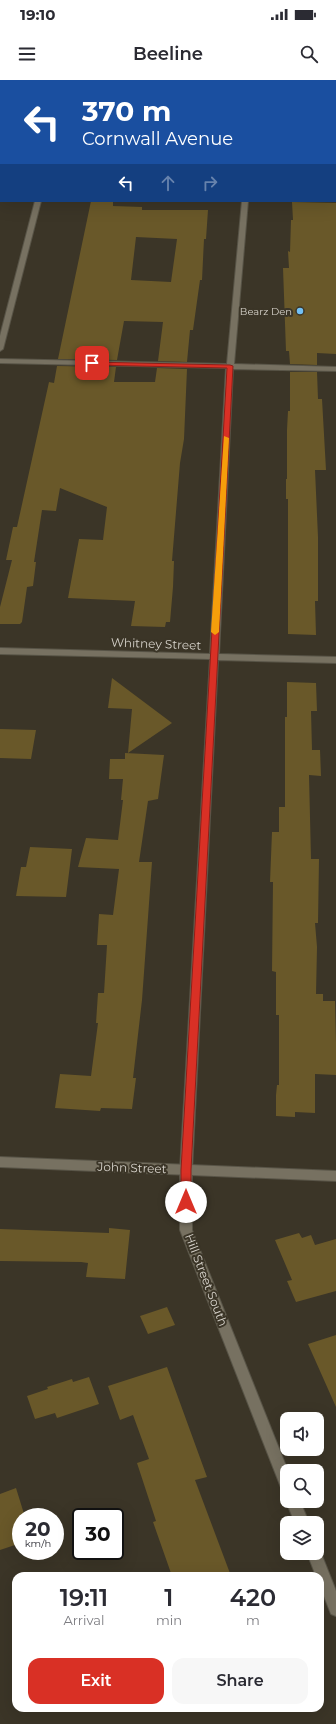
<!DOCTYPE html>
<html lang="en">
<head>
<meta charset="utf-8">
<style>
  :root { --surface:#fff; --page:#f7f7f7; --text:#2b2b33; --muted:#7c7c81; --accent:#d93025 }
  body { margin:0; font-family:Montserrat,sans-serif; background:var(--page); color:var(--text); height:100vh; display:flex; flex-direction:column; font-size:15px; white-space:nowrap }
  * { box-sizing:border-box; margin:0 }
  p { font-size:13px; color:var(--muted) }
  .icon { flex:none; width:22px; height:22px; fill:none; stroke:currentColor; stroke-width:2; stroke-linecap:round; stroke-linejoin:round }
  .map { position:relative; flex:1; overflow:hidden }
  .sheet { position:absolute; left:12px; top:1492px; width:312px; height:140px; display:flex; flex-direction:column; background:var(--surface); border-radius:12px; box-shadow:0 4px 16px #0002 }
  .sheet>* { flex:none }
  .banner { position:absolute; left:0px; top:0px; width:336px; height:122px; box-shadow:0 4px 16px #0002; background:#1a4fa0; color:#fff; overflow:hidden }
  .controls { position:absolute; left:280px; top:1332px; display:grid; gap:8px }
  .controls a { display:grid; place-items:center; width:44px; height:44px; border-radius:8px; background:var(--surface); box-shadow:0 4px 16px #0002; font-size:20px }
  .speed { position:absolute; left:12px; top:1428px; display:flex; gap:8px; font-size:20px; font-weight:700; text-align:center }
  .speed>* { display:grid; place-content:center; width:52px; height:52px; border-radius:50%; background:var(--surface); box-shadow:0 4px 16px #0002; line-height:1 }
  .speed small { font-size:10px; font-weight:400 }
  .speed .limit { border:2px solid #111; border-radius:6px; background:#fff; color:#111 }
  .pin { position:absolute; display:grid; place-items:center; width:34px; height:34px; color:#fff; margin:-17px; border-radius:8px; box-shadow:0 2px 6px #0006 }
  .me { position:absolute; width:44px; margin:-22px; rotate:0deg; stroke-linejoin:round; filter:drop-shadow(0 0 3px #0008) }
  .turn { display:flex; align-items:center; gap:14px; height:84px; padding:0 16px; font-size:18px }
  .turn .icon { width:52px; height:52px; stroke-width:2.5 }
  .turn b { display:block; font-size:28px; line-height:34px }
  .lanes { display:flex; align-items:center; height:38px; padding:0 16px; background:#0003; justify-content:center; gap:20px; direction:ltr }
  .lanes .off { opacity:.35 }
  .eta { display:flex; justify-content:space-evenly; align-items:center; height:68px; text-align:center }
  .eta b { font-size:24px; font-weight:600; line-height:28px }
  .primary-button { display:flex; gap:8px; margin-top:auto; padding:8px 16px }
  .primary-button a { flex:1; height:46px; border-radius:12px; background:var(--accent); color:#fff; font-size:16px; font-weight:600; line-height:46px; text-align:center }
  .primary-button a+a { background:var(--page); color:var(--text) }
  .status { display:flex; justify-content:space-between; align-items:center; height:28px; padding:0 20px; background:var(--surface); direction:ltr }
  .status svg { height:11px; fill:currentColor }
  header { display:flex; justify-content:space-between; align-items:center; height:52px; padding:0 16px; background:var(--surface); font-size:18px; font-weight:600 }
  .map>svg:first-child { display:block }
  .building { fill:#695829; fill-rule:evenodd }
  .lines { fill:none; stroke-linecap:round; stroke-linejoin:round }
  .minor-casing { stroke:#585447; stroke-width:2 }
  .tertiary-casing { stroke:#585447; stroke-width:2 }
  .minor { fill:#777161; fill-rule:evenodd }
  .tertiary { fill:#777161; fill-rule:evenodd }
  .route { fill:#d93025; stroke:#8d1f18 }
  .slow { fill:#f59e0b }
  .poi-dot { fill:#72c1f5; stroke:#3b3527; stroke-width:1.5 }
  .labels { text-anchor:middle; stroke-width:4; stroke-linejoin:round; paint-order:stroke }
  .far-poi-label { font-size:10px; fill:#d7d3cb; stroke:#3b3527; text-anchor:end }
  .street-label { font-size:12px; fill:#d7d3cb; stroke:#3b3527 }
</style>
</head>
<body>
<div class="status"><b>19:10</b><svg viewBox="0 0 49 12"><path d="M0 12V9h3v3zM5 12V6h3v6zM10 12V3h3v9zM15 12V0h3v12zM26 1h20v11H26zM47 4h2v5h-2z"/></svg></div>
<header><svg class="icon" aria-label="menu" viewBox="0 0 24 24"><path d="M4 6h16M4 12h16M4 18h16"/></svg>Beeline<svg class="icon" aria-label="search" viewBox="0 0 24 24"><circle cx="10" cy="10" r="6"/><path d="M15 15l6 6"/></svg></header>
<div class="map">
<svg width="336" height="1644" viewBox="0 0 336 1644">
  <rect width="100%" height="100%" fill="#3b3527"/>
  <!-- building -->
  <path class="building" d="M91,121H113V126L142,127V130H208L206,159H204L202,200H200L193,250H190L187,282L158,281L163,242L124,241L117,280L58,279ZM136,157L177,159L171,202L131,200Z
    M292,122L336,123V274L317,273V285L290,284L289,271H286L283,188H289L288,171L290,172L291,140H293Z
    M57,286L116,287L114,302H155L157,288L187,289L184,359L180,383L172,481H174L173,507L170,542H166L165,547L131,546L135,521L68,518L79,459L103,460L107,427L60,408L56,431L42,430L34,482H36L33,506L27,507L22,542L20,544H0V527L12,480H6L13,447H17L49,302L54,303Z
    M290,292H317L318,319H322L326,390H315L318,457V521H315L316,555L288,554V419H286V399H287V350L288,331H290Z
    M112,598L172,643L128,673L132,629L108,628Z
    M287,602L316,603L317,631H311L312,670H320L321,696L309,695L311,779H319L318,843H315L317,867L316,914H323V921H335L336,962V995L315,994V1033L295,1032V1037L276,1036V1015L277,1005H279V935H276V892L272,891L273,802H270L272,752H279V727H285V637H287Z
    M0,649L36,650L31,679L0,678Z
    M125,673L164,675L158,719L148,721L139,782H152L142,920L133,998H136L132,1029L101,1028L100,1031L55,1028L60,994L91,996L98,943H96L98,913H104L107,865H97L99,834L113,835L119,789L78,787L86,758L118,760L123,720H121L123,699H109L110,679H125Z
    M30,767L72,769L66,817L16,816L21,787H26Z
    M109,1148L130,1150L125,1199L86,1197L88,1183L81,1182L0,1181V1149L109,1153Z
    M299,1153L302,1158L311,1155L315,1165L336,1159V1211L296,1222L287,1201L292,1200L275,1160Z
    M167,1227L175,1245L148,1254L140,1236Z
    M336,1255V1327L308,1264Z
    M167,1287L207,1397L195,1400L231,1496H172L153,1442L156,1441L137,1383L149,1379L133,1335L120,1340L108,1306Z
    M89,1297L99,1324L57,1338L55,1333L35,1339L27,1316L48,1309L47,1307L72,1299L73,1302Z
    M16,1408L25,1437H21V1463L0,1470V1414Z"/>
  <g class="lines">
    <!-- minor casing -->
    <g class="minor-casing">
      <path id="minor" d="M65,0H71V1H65Z
        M248,0H254V1H248Z
        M0,46H1V50H0Z
        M335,55H336V59H335Z
        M35,121H41L3,269L0,271V256Z
        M242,121H248L234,284L336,287V291L233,289L219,574L336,577V583L218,580L192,1090V1150L288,1391L287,1411L282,1410L280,1405L180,1150V1090L210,579L0,574V568L210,574L226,288L0,283V279L227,284Z
        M287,1419V1421H300L309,1443H295L286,1421Z
        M317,1467L319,1468L336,1511V1536L331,1534L320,1506V1496H316L307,1473H317Z"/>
    </g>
    <!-- tertiary casing -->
    <g class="tertiary-casing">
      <path id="tertiary" d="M0,1077L336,1091V1101L0,1087Z"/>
    </g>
    <!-- minor -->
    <use href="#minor" class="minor"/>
    <!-- tertiary -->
    <use href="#tertiary" class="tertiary"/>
  </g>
  <!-- route -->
  <path class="route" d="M90,282L230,285L233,286L191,1090V1122L190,1126H182L181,1122V1090L227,288L92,285L89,283Z"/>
  <!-- slow -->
  <path class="slow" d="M224,356L229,358L219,552L215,555L211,552Z"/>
  <!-- markers -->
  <circle class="poi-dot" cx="300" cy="231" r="4"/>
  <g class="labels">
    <!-- far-poi labels -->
    <g class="far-poi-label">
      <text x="292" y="235">Bearz Den</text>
    </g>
    <!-- street labels -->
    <g class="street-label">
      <text transform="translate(156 564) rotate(2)" y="4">Whitney Street</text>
      <text transform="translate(132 1088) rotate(2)" y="4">John Street</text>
      <text transform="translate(206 1200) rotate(69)" y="4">Hill Street South</text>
    </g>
  </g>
</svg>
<div class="controls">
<a><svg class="icon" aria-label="sound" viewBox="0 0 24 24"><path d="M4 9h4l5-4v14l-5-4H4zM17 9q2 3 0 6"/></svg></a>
<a><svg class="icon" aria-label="search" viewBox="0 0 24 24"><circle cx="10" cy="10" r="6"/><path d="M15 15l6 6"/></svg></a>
<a><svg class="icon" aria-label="layers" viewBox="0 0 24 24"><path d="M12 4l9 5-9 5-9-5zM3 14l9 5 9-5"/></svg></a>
</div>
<div class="speed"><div>20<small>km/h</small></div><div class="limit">30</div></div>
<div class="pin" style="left:92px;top:283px;background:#d93025"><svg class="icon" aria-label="arrive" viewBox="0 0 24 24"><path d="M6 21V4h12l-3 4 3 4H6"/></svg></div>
<svg class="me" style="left:186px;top:1122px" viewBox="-20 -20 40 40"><circle r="19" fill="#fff"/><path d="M0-13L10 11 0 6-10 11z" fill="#d93025"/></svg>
<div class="banner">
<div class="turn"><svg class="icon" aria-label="left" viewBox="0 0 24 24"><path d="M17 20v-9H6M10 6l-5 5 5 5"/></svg><div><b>370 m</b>Cornwall Avenue</div></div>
<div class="lanes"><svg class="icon" aria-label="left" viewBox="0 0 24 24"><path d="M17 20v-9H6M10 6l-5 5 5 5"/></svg><svg class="icon off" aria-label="ahead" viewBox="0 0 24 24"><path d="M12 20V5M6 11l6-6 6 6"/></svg><svg class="icon off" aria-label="right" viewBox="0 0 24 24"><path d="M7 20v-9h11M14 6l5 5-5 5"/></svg></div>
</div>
<section class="sheet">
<div class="eta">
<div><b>19:11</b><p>Arrival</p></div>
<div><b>1</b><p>min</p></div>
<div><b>420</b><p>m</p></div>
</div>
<div class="primary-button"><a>Exit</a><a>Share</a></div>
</section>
</div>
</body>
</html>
